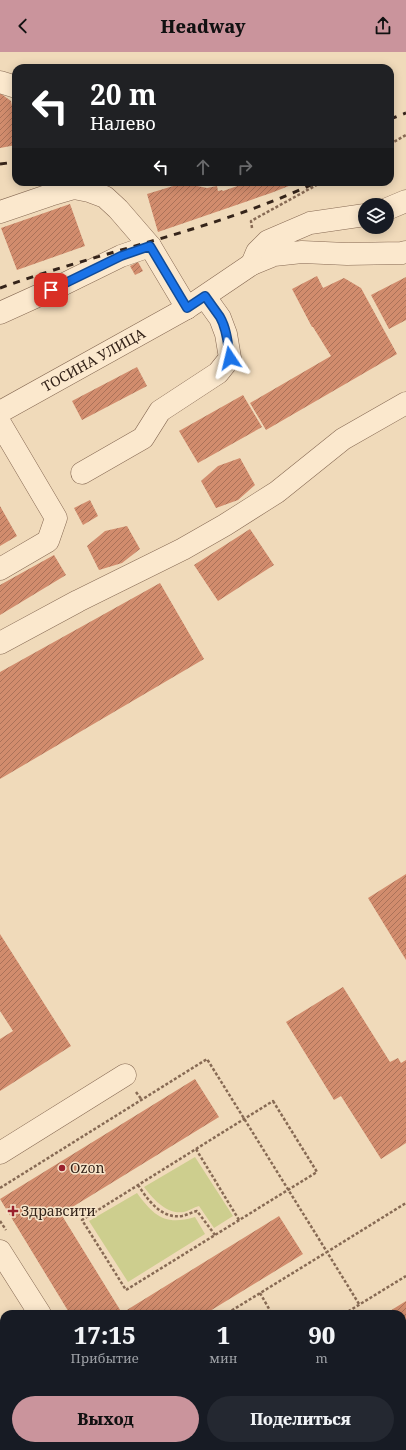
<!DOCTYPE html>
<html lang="ru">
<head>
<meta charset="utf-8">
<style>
  :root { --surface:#171b24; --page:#242831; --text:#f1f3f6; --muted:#9ea1a6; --accent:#ca949c }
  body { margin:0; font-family:"Noto Serif",serif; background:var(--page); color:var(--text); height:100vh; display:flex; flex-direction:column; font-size:15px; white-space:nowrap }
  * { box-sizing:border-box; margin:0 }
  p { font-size:13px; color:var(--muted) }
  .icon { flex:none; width:22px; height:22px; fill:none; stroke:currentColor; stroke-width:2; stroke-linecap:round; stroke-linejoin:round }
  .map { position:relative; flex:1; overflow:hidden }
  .sheet { position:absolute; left:0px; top:1258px; width:406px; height:140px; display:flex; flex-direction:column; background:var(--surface); border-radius:12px 12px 0 0; box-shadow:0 2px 10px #0003 }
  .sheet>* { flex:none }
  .banner { position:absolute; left:12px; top:12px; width:382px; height:122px; border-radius:12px; box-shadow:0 2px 10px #0003; background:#202124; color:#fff; overflow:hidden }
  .buttons { position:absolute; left:358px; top:146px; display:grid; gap:8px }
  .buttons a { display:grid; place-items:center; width:36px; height:36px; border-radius:50%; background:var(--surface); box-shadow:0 2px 10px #0003; font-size:20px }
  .pin { position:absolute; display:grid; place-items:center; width:34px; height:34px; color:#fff; margin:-17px; border-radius:8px; box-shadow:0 2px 6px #0006 }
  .me { position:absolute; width:44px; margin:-22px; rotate:350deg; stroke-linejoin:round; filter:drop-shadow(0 0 3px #0008) }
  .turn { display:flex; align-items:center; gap:14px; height:84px; padding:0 12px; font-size:18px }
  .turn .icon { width:52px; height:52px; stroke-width:2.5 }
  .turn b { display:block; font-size:28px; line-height:34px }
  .lanes { display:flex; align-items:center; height:38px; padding:0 12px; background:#0003; justify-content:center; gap:20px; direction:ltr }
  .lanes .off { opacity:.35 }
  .eta { display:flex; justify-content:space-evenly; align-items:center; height:68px; text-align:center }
  .eta b { font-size:24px; font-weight:800; line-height:28px }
  .cta { display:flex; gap:8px; margin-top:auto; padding:8px 12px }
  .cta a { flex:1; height:46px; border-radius:24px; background:var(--accent); color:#111; font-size:16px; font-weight:800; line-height:46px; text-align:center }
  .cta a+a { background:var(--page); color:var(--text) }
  header { display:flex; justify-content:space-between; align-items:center; height:52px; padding:0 12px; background:var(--accent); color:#111; font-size:18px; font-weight:800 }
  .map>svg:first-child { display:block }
  .green { fill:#cdce8e }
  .building { fill:url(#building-hatch) }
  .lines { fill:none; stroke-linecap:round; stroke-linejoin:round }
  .minor-casing { stroke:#876a54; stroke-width:23 }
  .path { stroke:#876a54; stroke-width:2.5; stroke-dasharray:3 2; stroke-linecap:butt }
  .minor { stroke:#fbe8cd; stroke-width:22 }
  .rail { stroke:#35241a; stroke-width:3; stroke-dasharray:7 7; stroke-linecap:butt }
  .route-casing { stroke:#114b97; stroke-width:10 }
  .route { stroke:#1a73e8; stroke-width:7 }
  .poi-dot { fill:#9a212e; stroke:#f7e5ca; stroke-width:1.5 }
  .labels { text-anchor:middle; stroke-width:3; stroke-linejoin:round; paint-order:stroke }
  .street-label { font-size:14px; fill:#35241a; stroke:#f7e5ca }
  .poi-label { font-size:14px; fill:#35241a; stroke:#f7e5ca; text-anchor:start }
</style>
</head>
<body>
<header><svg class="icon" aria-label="back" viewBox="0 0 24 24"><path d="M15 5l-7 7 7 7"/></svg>Headway<svg class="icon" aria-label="share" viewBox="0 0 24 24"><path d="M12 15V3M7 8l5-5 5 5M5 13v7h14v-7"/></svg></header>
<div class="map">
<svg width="406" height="1398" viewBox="0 0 406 1398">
  <defs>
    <pattern id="building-hatch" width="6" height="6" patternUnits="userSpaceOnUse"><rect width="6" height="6" fill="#d18c6d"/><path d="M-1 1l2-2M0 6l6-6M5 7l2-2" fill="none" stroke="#aa7259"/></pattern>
  </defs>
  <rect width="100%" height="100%" fill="#f0daba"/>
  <!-- green -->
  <path class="green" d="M195,1105L233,1164L214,1176L199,1154C194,1155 189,1159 184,1160C167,1163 153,1147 144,1135Z
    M137,1141C154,1164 165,1174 195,1165L205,1182L128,1230L89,1169Z
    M402,1349L406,1356V1398H364L360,1394H402Z
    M298,1394H350L353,1398H292Z"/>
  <!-- building -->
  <path class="building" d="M0,41L11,49L16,74V93L0,96Z
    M249,130H299L271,141L158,180L147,142L183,131L207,136L217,134L218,139L222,138L223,139Z
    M70,152L85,194L17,218L1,176Z
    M138,210L143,219L135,223L130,214Z
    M317,224L323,236L344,226L361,236L397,302L266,378L250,351L331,304L313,275H312L292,237Z
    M406,225V268L389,277L371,243Z
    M137,315L147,334L82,368L72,349Z
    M243,343L262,375L198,411L179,379Z
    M240,406L255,433L238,448L216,456L201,429L218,414Z
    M90,448L98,464L83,473L74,456Z
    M0,454L17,484L0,494Z
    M127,474L140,497L122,511L99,518L87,494L105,479Z
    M250,477L274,513L218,549L194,513Z
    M54,503L66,523L0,563V533Z
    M160,531L204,607L0,727V620Z
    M406,822V908L368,846Z
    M0,882L71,994L0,1039V987L13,979L0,959Z
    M343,935L390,1010L398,1006L401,1011L406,1008V1091L381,1107L341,1044L334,1048L286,970Z
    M195,1027L219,1065L61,1162L122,1261L279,1164L303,1202L205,1262H70L0,1147Z
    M406,1249V1325L402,1328V1262H385Z
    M0,1354L4,1361V1394H10L3,1398H0Z
    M172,1394H260L254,1398H166Z"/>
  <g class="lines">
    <!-- minor casing -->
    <g class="minor-casing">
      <g id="minor">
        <path d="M0,30L16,35"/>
        <path d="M387,157L406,149"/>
        <path d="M0,160L50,143L74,136L89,139L105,145L118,157L150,194L187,256"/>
        <path d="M365,163L310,171L268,189L257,200L252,212L274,203L302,200L347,202L402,201L406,200"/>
        <path d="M0,261L64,232L121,204L150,194"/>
        <path id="s1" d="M0,360L187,256L252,212"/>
        <path d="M0,371L56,466L48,489L0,517"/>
        <path d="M82,421L143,386L160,359L218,321L230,306L226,282L220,266L205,245"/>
        <path d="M0,591L78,549L183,497L225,473L277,440L343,387L406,351"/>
        <path d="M0,1101L125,1023"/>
        <path d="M0,1199L40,1262"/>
        <path d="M0,1285L4,1292"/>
        <path d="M122,1394L124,1398"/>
      </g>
    </g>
    <!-- path -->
    <path class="path" d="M390,92L406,83
      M252,176L251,169L322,130
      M136,1040L142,1048
      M273,1049L317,1120L126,1238L82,1168Z
      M196,1097L239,1168
      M138,1133C148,1148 161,1167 182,1164C187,1163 192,1160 197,1159L215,1183
      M0,1136L207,1007L327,1200L226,1262
      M0,1169L6,1178
      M260,1241L272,1262
      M359,1252L327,1200L406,1151
      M344,1262L406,1224
      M403,1343L406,1347
      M357,1394L359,1398
      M61,1398L68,1394
      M283,1398L290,1394"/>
    <!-- minor -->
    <use href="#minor" class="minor"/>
    <!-- rail -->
    <path class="rail" d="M390,67L406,61
      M0,112L16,110
      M0,236C105,198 216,178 317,130"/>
  </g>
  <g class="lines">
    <!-- route casing -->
    <g class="route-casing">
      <path id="route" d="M51,238L121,204L150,194L187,256L205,244C210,251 215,258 220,265C227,277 228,293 230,306"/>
    </g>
    <!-- route -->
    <use href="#route" class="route"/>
  </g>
  <!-- markers -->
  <g class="poi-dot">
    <circle cx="62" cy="1116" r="4"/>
    <path d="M11 1153h4v4h4v4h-4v4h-4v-4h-4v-4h4z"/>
  </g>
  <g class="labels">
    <!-- street labels -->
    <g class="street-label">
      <text dy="5" stroke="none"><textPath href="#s1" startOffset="107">ТОСИНА УЛИЦА</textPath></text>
    </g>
    <!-- poi labels -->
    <g class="poi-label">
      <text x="70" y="1121">Ozon</text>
      <text x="21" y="1164">Здравсити</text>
    </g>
  </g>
</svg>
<div class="buttons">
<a><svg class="icon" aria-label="layers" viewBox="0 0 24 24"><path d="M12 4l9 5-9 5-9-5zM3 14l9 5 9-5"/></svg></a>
</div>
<div class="pin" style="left:51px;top:238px;background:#d93025"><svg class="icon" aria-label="arrive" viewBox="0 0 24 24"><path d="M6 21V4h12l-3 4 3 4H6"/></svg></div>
<svg class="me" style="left:230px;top:306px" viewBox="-20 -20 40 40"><path d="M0-17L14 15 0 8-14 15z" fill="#1a73e8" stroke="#fff" stroke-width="4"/></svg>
<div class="banner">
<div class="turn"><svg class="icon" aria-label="left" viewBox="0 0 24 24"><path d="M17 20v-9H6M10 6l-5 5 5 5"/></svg><div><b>20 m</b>Налево</div></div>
<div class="lanes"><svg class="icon" aria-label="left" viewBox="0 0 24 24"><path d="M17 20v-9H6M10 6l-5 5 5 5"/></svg><svg class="icon off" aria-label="ahead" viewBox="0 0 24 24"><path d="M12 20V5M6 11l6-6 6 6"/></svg><svg class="icon off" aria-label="right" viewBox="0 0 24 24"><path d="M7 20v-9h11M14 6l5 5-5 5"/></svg></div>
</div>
<section class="sheet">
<div class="eta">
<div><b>17:15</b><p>Прибытие</p></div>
<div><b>1</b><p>мин</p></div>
<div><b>90</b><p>m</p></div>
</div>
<div class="cta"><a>Выход</a><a>Поделиться</a></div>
</section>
</div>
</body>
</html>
